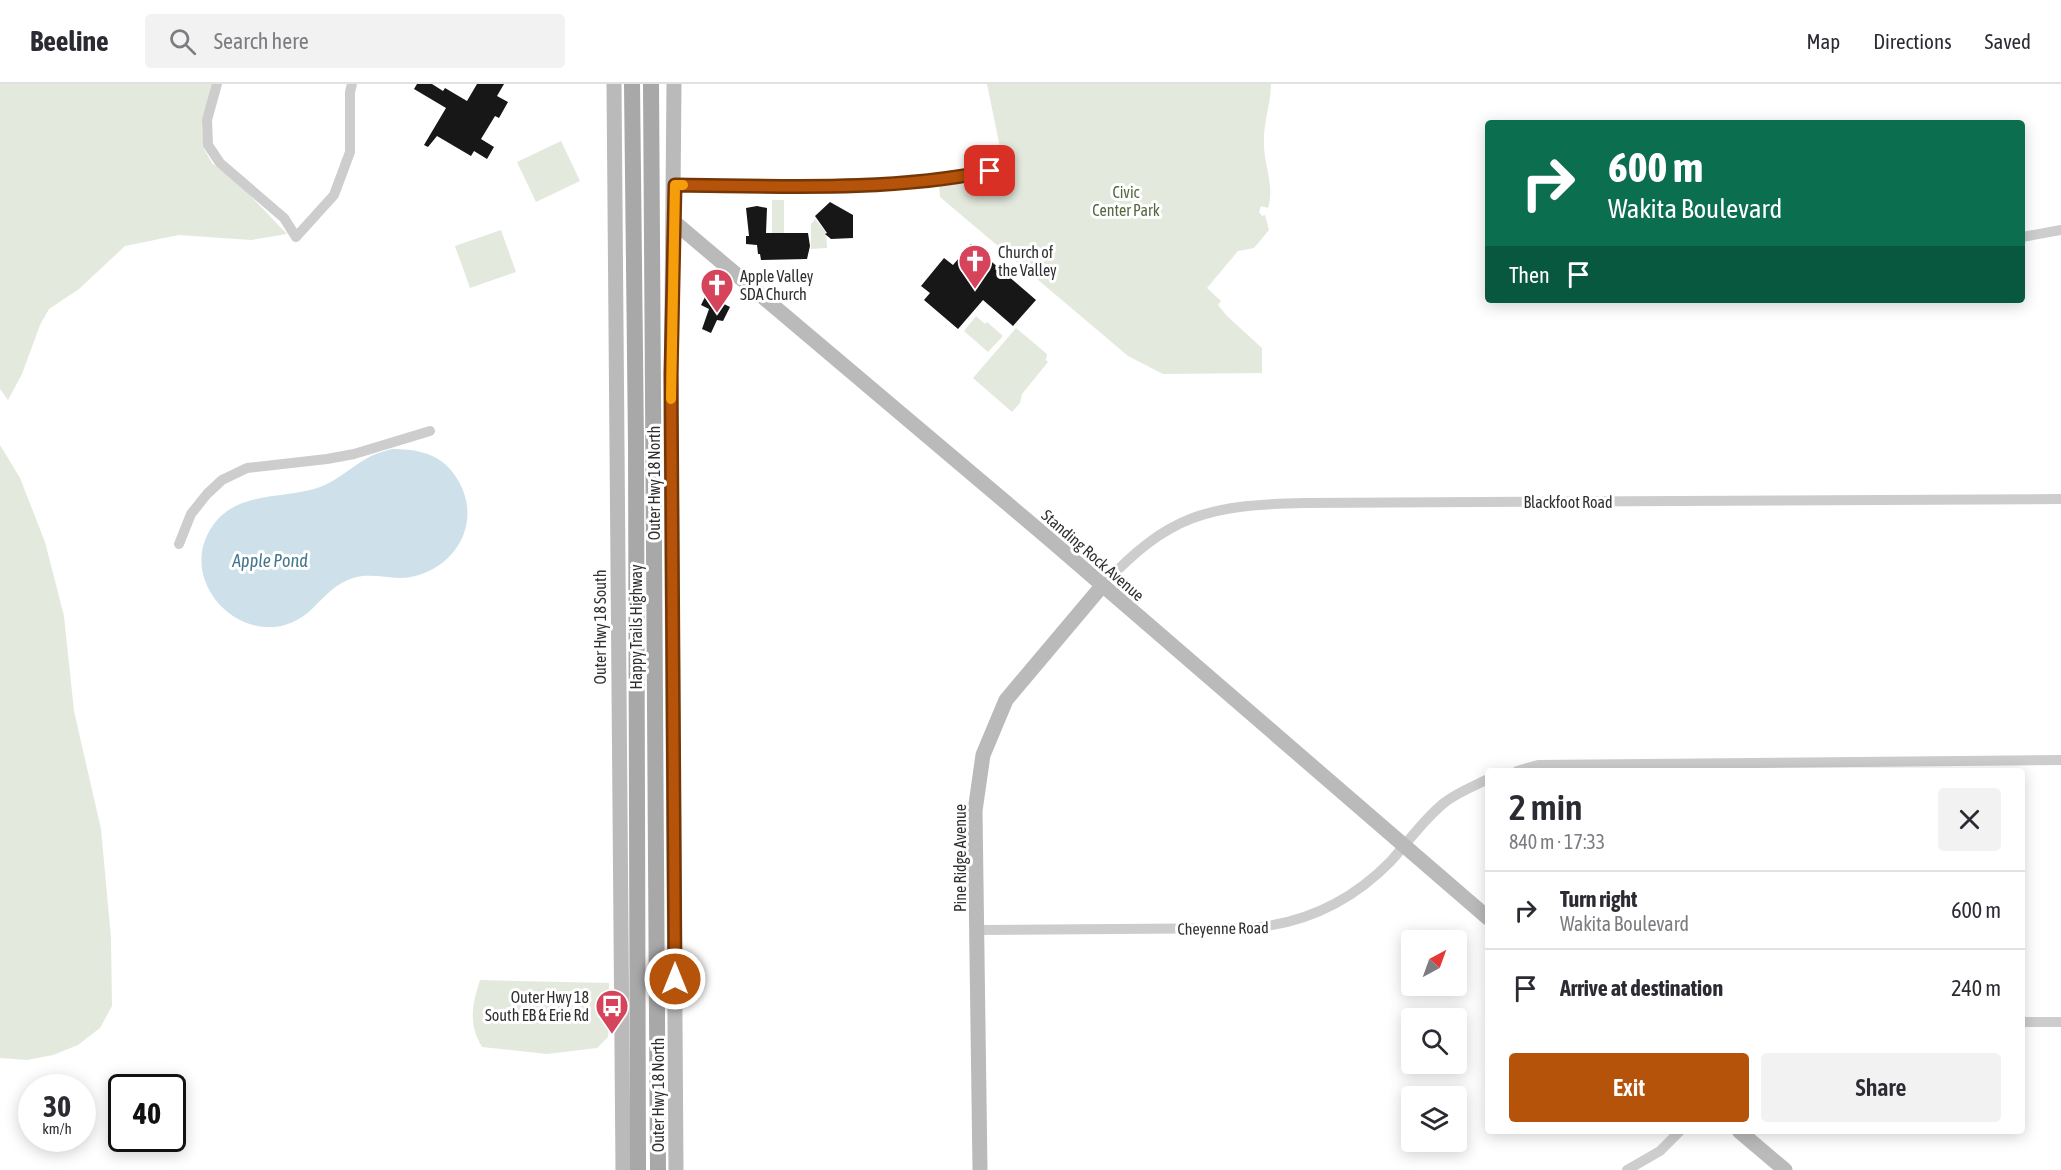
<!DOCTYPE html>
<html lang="en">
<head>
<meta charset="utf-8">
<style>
  :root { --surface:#fff; --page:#f2f2f3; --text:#2b2b33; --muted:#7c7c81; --line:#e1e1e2; --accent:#b45309 }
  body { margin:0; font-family:"Asap Condensed",sans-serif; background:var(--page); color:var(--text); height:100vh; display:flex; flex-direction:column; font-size:22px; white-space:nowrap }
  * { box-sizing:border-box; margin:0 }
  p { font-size:20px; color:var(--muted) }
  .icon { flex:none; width:33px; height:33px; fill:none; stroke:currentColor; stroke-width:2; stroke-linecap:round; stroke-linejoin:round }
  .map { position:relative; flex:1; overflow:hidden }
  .panel { position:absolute; left:1485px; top:684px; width:540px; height:366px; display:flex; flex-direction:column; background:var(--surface); border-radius:6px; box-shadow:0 3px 15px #0003 }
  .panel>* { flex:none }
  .top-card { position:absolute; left:1485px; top:36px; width:540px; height:183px; border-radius:6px; box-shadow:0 3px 15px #0003; background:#0b6e4f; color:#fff; overflow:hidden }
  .needle { width:39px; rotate:41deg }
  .buttons { position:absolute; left:1401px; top:846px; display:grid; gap:12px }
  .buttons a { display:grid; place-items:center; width:66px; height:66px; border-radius:6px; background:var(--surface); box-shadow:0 3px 15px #0003; font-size:30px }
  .speed { position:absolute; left:18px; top:990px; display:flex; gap:12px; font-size:30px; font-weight:700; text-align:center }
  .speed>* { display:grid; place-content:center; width:78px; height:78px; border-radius:50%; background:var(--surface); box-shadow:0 3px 15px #0003; line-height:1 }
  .speed small { font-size:15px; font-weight:400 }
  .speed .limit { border:3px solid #111; border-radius:9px; background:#fff; color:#111 }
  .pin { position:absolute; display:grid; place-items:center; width:51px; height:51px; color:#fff; margin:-26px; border-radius:12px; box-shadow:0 3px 9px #0006 }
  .me { position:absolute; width:66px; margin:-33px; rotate:0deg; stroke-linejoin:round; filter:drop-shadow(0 0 4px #0008) }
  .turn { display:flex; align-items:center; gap:21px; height:126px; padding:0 24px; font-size:27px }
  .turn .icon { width:78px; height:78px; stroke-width:2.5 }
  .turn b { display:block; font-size:42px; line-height:51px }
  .then { display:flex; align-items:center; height:57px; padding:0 24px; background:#0003; gap:12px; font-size:22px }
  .round { display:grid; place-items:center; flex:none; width:63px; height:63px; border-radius:6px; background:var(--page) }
  .headline { display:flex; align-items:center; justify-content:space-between; height:102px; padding:0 24px }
  h1 { font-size:36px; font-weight:600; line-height:45px }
  .action { display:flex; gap:12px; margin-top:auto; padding:12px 24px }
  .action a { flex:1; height:69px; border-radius:6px; background:var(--accent); color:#fff; font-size:24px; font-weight:600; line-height:69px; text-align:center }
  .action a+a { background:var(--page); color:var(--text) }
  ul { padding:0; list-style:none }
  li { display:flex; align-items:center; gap:18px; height:78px; padding:0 24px; border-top:2px solid var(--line) }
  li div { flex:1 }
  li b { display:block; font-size:22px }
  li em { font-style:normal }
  header { display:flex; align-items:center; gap:36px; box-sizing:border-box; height:84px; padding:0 30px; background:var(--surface); border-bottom:2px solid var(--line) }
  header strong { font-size:28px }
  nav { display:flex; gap:33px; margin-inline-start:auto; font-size:21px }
  .search { width:420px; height:54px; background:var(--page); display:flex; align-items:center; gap:15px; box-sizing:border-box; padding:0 21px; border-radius:6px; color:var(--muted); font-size:22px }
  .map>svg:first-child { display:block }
  .green { fill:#e4e9dd }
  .water { fill:#cee1ea }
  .building { fill:#171717 }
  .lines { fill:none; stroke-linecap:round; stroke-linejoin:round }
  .street { stroke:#cdcdcd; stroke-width:10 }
  .secondary { stroke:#bababa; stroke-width:15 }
  .primary { stroke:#a8a8a8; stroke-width:16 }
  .route-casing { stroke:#753606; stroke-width:15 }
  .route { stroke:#b45309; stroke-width:10 }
  .slow { stroke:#f59e0b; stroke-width:10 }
  .labels { text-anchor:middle; stroke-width:6; stroke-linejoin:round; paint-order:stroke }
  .park-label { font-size:16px; fill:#576841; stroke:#fff }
  .poi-label { font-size:16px; fill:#303030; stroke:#fff; text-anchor:start }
  .street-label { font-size:16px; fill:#303030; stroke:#fff }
  .water-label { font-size:18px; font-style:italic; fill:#45768c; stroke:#fff }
</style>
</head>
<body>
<header>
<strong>Beeline</strong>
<div class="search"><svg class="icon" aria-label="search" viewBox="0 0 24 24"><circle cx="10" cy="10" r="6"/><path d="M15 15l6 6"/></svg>Search here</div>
<nav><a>Map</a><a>Directions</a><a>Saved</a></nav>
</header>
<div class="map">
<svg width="2061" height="1086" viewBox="0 0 2061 1086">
  <rect width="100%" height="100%" fill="#fff"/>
  <!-- green -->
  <path class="green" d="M0,0H213L202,43L204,65L212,79L246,107L287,150L251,156L179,151L125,162L79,205L49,225L40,241L22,290L8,316L0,305Z
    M987,0H1271C1271,20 1263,39 1264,60C1264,82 1275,102 1268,124L1261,122L1259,128L1262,132L1265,131L1269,146L1254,164L1238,167L1207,204L1221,217L1218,221L1227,232L1262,264V289L1163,290L1128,272L940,113L939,101L1005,88Z
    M561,57L580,97L536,118L517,78Z
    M772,116H784V149H772Z
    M815,135L826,148L827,164L811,165V140Z
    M501,146L516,188L470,204L455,162Z
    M976,232L985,240L987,238L1003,252L988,268L964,247Z
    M1016,244L1047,270L1046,276L1048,278L1022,310L1020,319L1012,328L973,294Z
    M0,361L20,394L45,458L64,532L74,627L101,745L111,854L112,922L100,944L78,961L53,971L27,976L0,974Z
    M480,896L609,899L608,953L597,964L547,970L482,963C468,939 472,921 480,896Z"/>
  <!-- water -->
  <path class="water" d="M392,365C413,365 435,368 450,385C486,427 463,482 411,493C392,497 373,488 353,494C335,500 326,511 313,524C254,582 164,496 218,435C244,407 287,415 320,403C339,396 353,381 371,372C377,369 385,367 392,365Z"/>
  <!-- building -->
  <path class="building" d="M417,0H432L443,7L445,4L467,17L477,0H504L497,12L508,18L499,34L495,32L481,55L494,63L487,75L474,67L471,72L437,52L428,63L424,61L446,24L414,5Z
    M830,118L853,131V154L831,155L825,150L827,149L815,132Z
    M757,122L767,124L766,149H808L810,162L807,175L761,176L760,170H758L757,161L746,160V152H749L746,124Z
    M971,160L1036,216L1013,242L983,216L958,245L924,216L930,209L921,202L944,174L953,181Z
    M705,213L714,217L715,215L723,217L722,219L730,223L723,237L717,236L711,249L702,245L709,225L701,221Z"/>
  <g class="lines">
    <!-- street -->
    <path class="street" d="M217,0L207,36L208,61L220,79L284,134L296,153L334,111L350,68V8L352,0
      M675,101C779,101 887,108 990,87
      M2022,153L2061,146
      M179,460L191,430L207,410L222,396L247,384L327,375L354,370L430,347
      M1102,502C1169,430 1208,421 1304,419L2061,415
      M1517,687L1538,681L2061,676
      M979,846L1249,844C1305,840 1352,817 1391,777C1408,758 1424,735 1444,719C1456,709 1474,702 1488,695
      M2022,938H2061
      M1627,1086L1660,1067L1680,1047"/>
    <!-- secondary -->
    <path class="secondary" d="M614,0L623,1086
      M674,0L671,335L676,1086
      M673,137L1048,454L1488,834
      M1739,1047L1785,1086
      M980,1086L975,727L983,671L1006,616L1102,502"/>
    <!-- primary -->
    <path class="primary" d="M632,0L636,361L638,1086
      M651,0L658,1086"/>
  </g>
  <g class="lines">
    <!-- route casing -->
    <g class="route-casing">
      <path id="route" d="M675,895L671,290L675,101C779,102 888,108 990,87"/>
    </g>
    <!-- route -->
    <use href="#route" class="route"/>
    <!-- slow -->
    <path class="slow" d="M671,315L675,101H683"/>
  </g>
  <!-- icons -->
  <defs>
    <g id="church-pin" transform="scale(1.725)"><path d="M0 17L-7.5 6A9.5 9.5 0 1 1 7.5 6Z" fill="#d6445b" stroke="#fff"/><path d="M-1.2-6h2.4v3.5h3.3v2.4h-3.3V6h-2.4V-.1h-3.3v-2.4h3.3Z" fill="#fff"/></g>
    <g id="bus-pin" transform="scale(1.725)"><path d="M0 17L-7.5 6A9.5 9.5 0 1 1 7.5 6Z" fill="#d6445b" stroke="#fff"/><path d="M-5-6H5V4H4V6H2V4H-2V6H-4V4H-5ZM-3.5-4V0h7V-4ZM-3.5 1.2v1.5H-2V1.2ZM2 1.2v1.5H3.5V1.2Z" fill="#fff"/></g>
  </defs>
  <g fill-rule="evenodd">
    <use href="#church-pin" x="975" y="177"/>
    <use href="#church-pin" x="717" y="201"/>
    <use href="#bus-pin" x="612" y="922"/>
  </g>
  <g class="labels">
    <!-- park labels -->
    <g class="park-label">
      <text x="1126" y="114">Civic<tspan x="1126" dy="18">Center Park</tspan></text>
    </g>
    <!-- poi labels -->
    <g class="poi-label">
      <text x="998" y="174">Church of<tspan x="998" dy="18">the Valley</tspan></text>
      <text x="740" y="198">Apple Valley<tspan x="740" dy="18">SDA Church</tspan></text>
      <text x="589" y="919" text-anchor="end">Outer Hwy 18<tspan x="589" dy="18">South EB &amp; Erie Rd</tspan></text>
    </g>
    <!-- street labels -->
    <g class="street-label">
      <text transform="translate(654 399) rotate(-90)" y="6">Outer Hwy 18 North</text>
      <text x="1568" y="424">Blackfoot Road</text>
      <text transform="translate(1093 471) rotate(41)" y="6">Standing Rock Avenue</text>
      <text transform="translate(600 543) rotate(-90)" y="6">Outer Hwy 18 South</text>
      <text transform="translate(636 543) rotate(-90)" y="6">Happy Trails Highway</text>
      <text transform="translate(960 774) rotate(-90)" y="6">Pine Ridge Avenue</text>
      <text transform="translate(1223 844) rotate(-1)" y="6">Cheyenne Road</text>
      <text transform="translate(658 1011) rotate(-90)" y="6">Outer Hwy 18 North</text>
    </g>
    <!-- water labels -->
    <g class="water-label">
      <text x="270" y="483">Apple Pond</text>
    </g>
  </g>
</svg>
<div class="buttons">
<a><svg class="needle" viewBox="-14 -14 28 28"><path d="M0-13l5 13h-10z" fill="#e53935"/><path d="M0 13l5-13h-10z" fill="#7c7c81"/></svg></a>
<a><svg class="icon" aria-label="search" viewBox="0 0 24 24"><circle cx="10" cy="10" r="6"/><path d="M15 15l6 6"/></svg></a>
<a><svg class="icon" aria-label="layers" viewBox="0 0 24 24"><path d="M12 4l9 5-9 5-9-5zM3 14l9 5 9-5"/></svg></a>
</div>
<div class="speed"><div>30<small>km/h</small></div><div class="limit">40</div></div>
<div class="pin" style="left:990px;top:87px;background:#d93025"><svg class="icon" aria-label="arrive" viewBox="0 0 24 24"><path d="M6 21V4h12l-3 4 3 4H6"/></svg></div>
<svg class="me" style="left:675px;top:895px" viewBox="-20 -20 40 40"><circle r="17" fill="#b45309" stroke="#fff" stroke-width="3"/><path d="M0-11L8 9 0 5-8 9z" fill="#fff"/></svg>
<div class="top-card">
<div class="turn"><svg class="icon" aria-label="right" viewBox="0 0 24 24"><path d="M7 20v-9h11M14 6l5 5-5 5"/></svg><div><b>600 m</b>Wakita Boulevard</div></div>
<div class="then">Then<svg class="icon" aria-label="arrive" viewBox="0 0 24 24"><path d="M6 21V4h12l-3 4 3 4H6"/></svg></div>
</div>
<section class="panel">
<div class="headline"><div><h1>2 min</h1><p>840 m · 17:33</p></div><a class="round"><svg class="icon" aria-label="close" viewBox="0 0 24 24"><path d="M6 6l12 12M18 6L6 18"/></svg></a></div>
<ul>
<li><svg class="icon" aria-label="right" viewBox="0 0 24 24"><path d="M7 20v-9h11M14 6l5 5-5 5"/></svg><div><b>Turn right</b><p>Wakita Boulevard</p></div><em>600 m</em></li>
<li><svg class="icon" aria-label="arrive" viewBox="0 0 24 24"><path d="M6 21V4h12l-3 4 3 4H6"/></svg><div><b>Arrive at destination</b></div><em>240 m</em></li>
</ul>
<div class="action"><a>Exit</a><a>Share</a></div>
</section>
</div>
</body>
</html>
